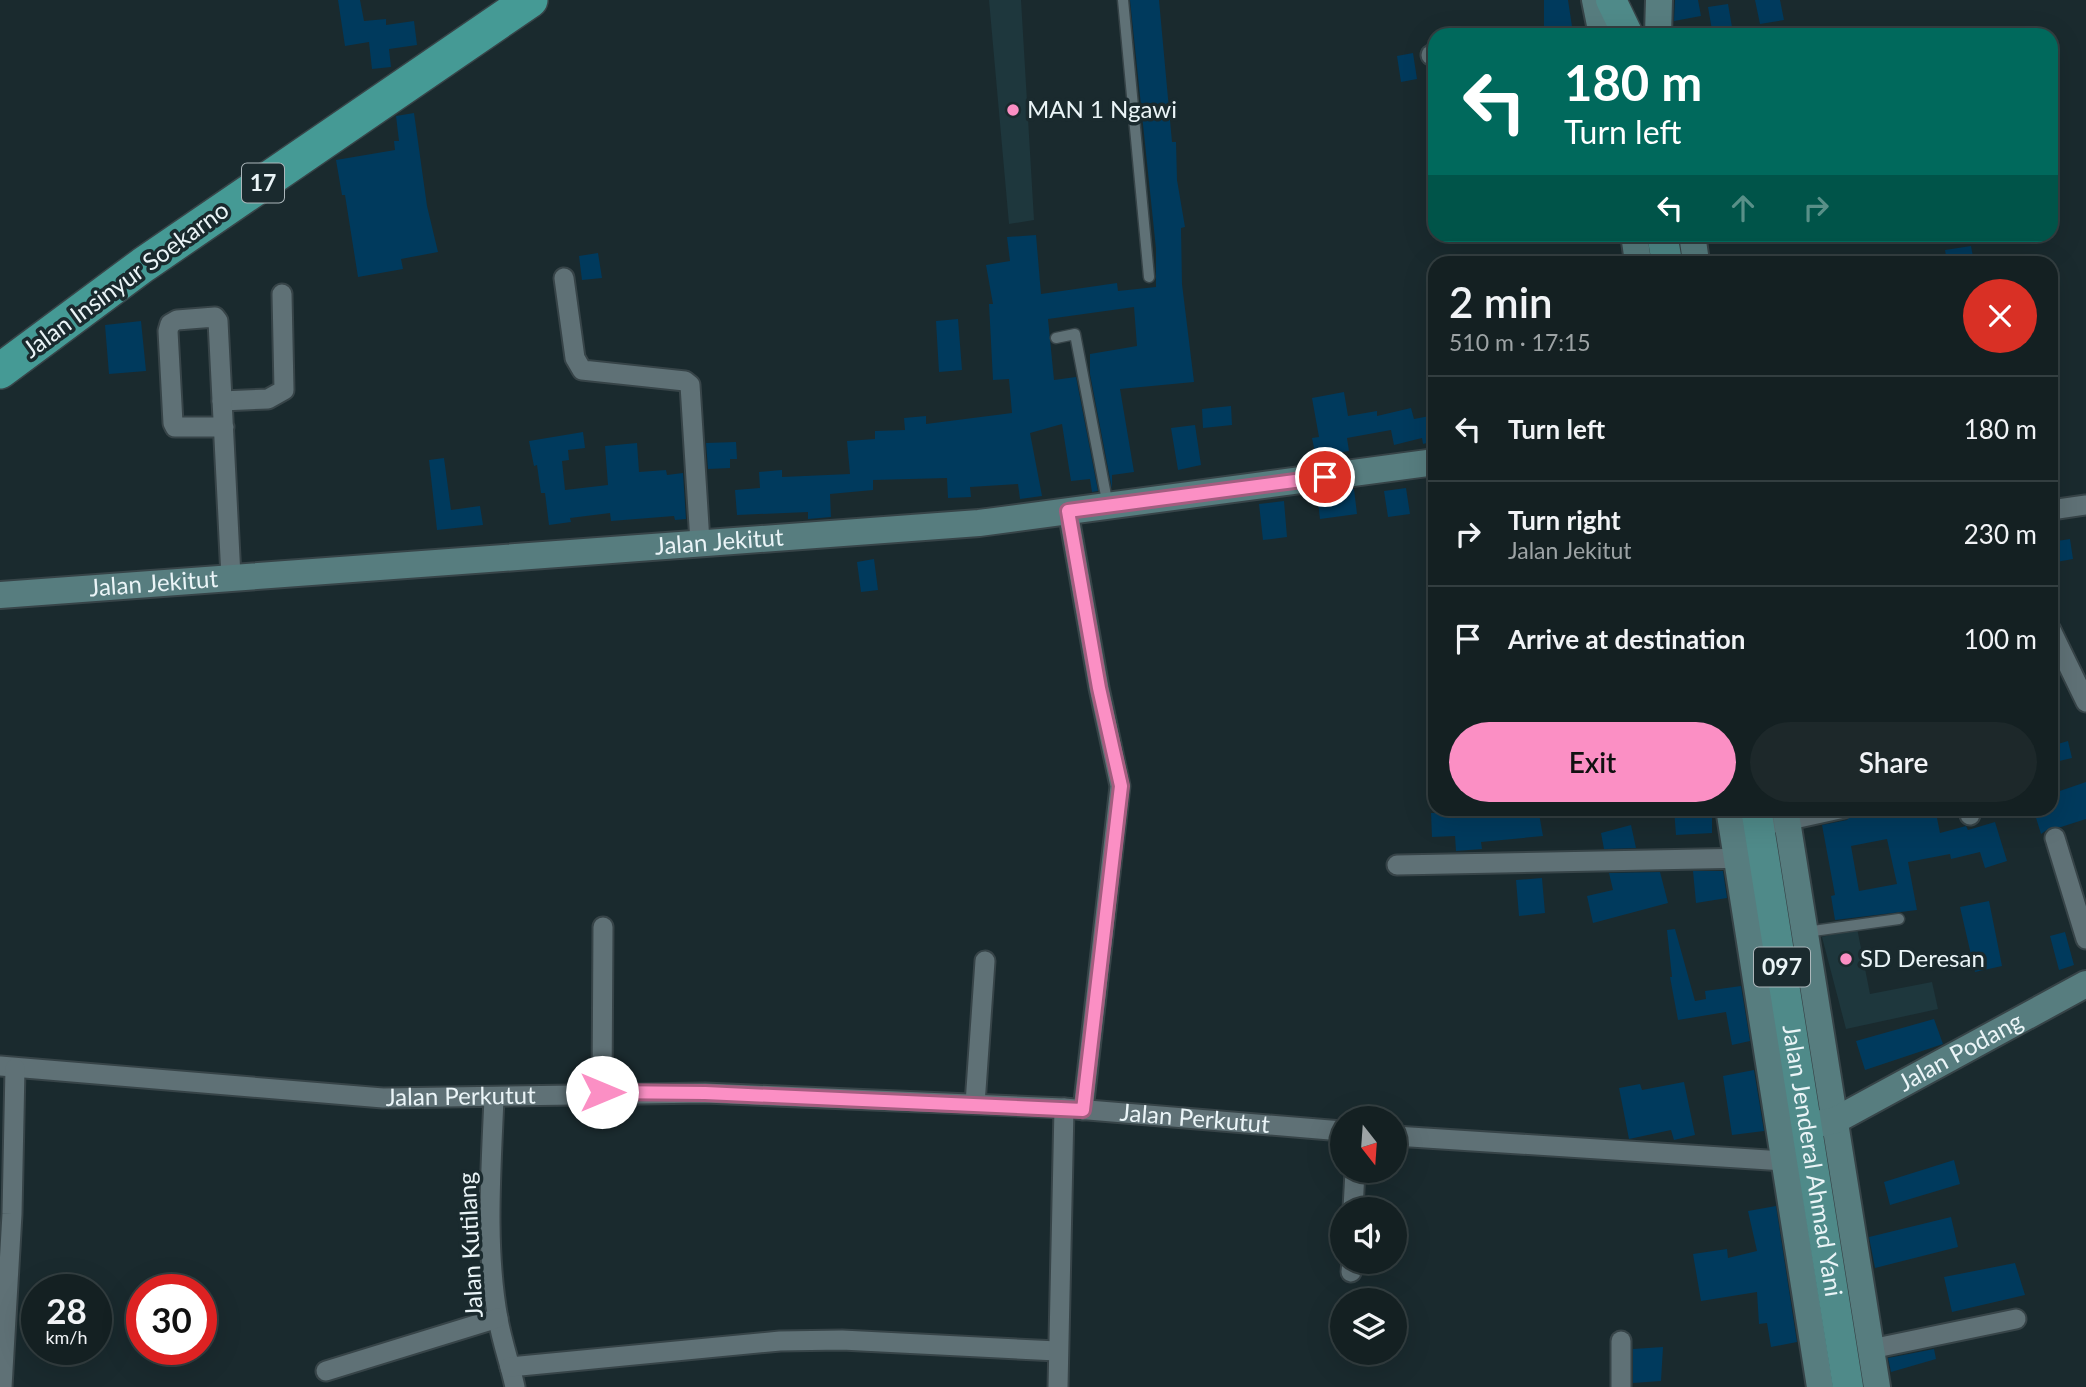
<!DOCTYPE html>
<html lang="en">
<head>
<meta charset="utf-8">
<style>
  :root { --surface:#142022; --page:#1d282a; --text:#f1f3f6; --muted:#9da3a5; --line:#333e40; --accent:#fb8fc4 }
  body { margin:0; font-family:Lato,sans-serif; background:var(--page); color:var(--text); height:100vh; display:flex; flex-direction:column; font-size:26px; white-space:nowrap }
  * { box-sizing:border-box; margin:0 }
  p { font-size:23px; color:var(--muted) }
  .icon { flex:none; width:38px; height:38px; fill:none; stroke:currentColor; stroke-width:2; stroke-linecap:round; stroke-linejoin:round }
  .map { position:relative; flex:1; overflow:hidden }
  .details { position:absolute; left:1428px; top:256px; width:630px; height:560px; display:flex; flex-direction:column; background:var(--surface); border-radius:21px; box-shadow:0 7px 28px #0002,0 0 0 2px var(--line) }
  .details>* { flex:none }
  .banner { position:absolute; left:1428px; top:28px; width:630px; height:214px; border-radius:21px; box-shadow:0 7px 28px #0002,0 0 0 2px var(--line); background:#00695c; color:#fff; overflow:hidden }
  .needle { width:46px; rotate:163deg }
  .buttons { position:absolute; left:1330px; top:1106px; display:grid; gap:14px }
  .buttons a { display:grid; place-items:center; width:77px; height:77px; border-radius:50%; background:var(--surface); box-shadow:0 7px 28px #0002,0 0 0 2px var(--line); font-size:35px }
  .speed { position:absolute; left:21px; top:1274px; display:flex; gap:14px; font-size:35px; font-weight:700; text-align:center }
  .speed>* { display:grid; place-content:center; width:91px; height:91px; border-radius:50%; background:var(--surface); box-shadow:0 7px 28px #0002,0 0 0 2px var(--line); line-height:1 }
  .speed small { font-size:18px; font-weight:400 }
  .speed .limit { border:10px solid #d22; background:#fff; color:#111 }
  .pin { position:absolute; display:grid; place-items:center; width:60px; height:60px; color:#fff; margin:-30px; border:4px solid #fff; border-radius:50%; box-shadow:0 2px 7px #0007 }
  .me { position:absolute; width:77px; margin:-38px; rotate:90deg; stroke-linejoin:round; filter:drop-shadow(0 0 5px #0008) }
  .turn { display:flex; align-items:center; gap:24px; height:147px; padding:0 21px; font-size:32px }
  .turn .icon { width:91px; height:91px; stroke-width:2.5 }
  .turn b { display:block; font-size:49px; line-height:60px }
  .lanes { display:flex; align-items:center; height:66px; padding:0 21px; background:#0003; justify-content:center; gap:35px; direction:ltr }
  .lanes .off { opacity:.35 }
  .round { display:grid; place-items:center; flex:none; width:74px; height:74px; border-radius:37px; background:var(--page) }
  .overview { display:flex; align-items:center; justify-content:space-between; height:119px; padding:0 21px }
  h1 { font-size:42px; font-weight:600; line-height:52px }
  .button { display:flex; gap:14px; margin-top:auto; padding:14px 21px }
  .button a { flex:1; height:80px; border-radius:42px; background:var(--accent); color:#111; font-size:28px; font-weight:600; line-height:80px; text-align:center }
  .button a+a { background:var(--page); color:var(--text) }
  ul { padding:0; list-style:none }
  li { display:flex; align-items:center; gap:21px; height:105px; padding:0 21px; border-top:2px solid var(--line) }
  li div { flex:1 }
  li b { display:block; font-size:26px }
  li em { font-style:normal }
  .map>svg:first-child { display:block }
  .built { fill:#1e373d }
  .building { fill:#003a5d; fill-rule:evenodd }
  .lines { fill:none; stroke-linecap:round; stroke-linejoin:round }
  .lane-casing { stroke:#374448; stroke-width:13 }
  .street-casing { stroke:#374448; stroke-width:23 }
  .secondary-casing { stroke:#374448; stroke-width:30 }
  .primary-casing { stroke:#374448; stroke-width:33 }
  .highway-casing { stroke:#374448; stroke-width:38 }
  .lane { stroke:#5f7176; stroke-width:10 }
  .street { stroke:#5f7176; stroke-width:19 }
  .secondary { stroke:#577d7f; stroke-width:26 }
  .primary { stroke:#4f8a89; stroke-width:30 }
  .highway { stroke:#459a95; stroke-width:35 }
  .route-casing { stroke:#a35d7f; stroke-width:18 }
  .route { stroke:#fb8fc4; stroke-width:12 }
  .poi-dot { fill:#fb8fc4; stroke:#1a2a2e; stroke-width:2.5 }
  .labels { text-anchor:middle; stroke-width:7; stroke-linejoin:round; paint-order:stroke }
  .shield { fill:#1a2a2e; stroke:#acb7bb; stroke-width:2 }
  .shield-label { font-size:23px; font-weight:bold; fill:#eaf4f7 }
  .poi-label { font-size:24px; fill:#eaf4f7; stroke:#1a2a2e; text-anchor:start }
  .street-label { font-size:24px; fill:#eaf4f7; stroke:#1a2a2e }
</style>
</head>
<body>
<div class="map">
<svg width="2086" height="1387" viewBox="0 0 2086 1387">
  <rect width="100%" height="100%" fill="#1a2a2e"/>
  <!-- built -->
  <path class="built" d="M989,0H1021L1034,220L1009,224Z
    M1857,928L1870,994L1932,982L1938,1009L1846,1029L1822,937Z"/>
  <!-- building -->
  <path class="building" d="M338,0H360L364,21L386,19V25L414,21L417,45L389,49L391,67L372,69L369,42L345,46Z
    M1130,0H1159L1172,142H1176L1177,180L1185,227L1181,228L1182,284L1194,382L1120,389L1134,472L1112,475V489L1090,374V354L1137,346L1134,307L1048,319L1054,380L1076,377L1098,491L1092,492L1090,479L1071,481L1062,424L1030,433L1042,496L1020,499L1018,484L970,487L971,497L948,498L947,478L873,480V490L830,494L831,517L808,519V512L737,515L735,490L760,488L759,472L782,470V477L850,474L847,441L875,439V431L905,430L904,418L926,416V424L1012,413L1009,379L993,380L989,304H993L986,265L1010,261L1007,237L1036,235L1041,294L1117,283L1118,291L1156,287V249Z
    M1544,0H1568L1573,33L1544,35Z
    M1675,0H1698L1701,16L1674,21Z
    M1755,0H1780L1784,20L1760,24Z
    M1728,4L1732,27L1712,30L1708,7Z
    M1413,53L1417,79L1401,82L1397,56Z
    M414,113L427,206L438,252L401,259L403,269L358,277L345,195H342L336,160L395,150L394,141H399L396,116Z
    M1971,246L1974,262H1947L1945,250Z
    M598,253L602,278L582,280L579,256Z
    M958,319L962,370L939,372L936,321Z
    M141,321L146,371L109,374L105,325Z
    M1344,392L1348,416L1377,411V416L1411,408L1414,419L1435,415V441L1423,444L1422,438L1394,445L1391,430L1347,438L1349,451L1329,454L1330,460L1317,462L1312,438L1319,437L1312,398Z
    M1231,406L1232,425L1203,428L1202,409Z
    M1195,425L1201,465L1178,470L1171,428Z
    M583,432L585,448L568,450L569,460L562,461L565,490L608,485L605,446L637,443L639,472L666,470L667,475L683,473L686,519L675,520L674,516L611,521L610,513L570,518L571,522L549,525L545,493H541L537,465L534,466L529,441Z
    M736,442L737,459H730V468L708,469L706,443Z
    M444,458L451,510L480,506L483,525L437,530L429,460Z
    M1406,488L1410,514L1388,517L1384,491Z
    M1354,489L1357,514L1320,519L1317,494Z
    M1284,501L1287,537L1263,540L1259,504Z
    M2070,539L2073,559L2051,563V542Z
    M874,559L878,590L861,592L857,562Z
    M2068,741L2072,758L2051,763V746Z
    M2086,782V819L2061,827H2051L2041,834L2033,808H2051V794Z
    M1529,808H1538L1543,836L1481,842L1482,849L1456,851L1455,836L1432,837L1431,813L1479,812L1480,816Z
    M1685,808H1712V833L1676,835L1674,809Z
    M1856,808H1863V812L1884,808H1935L1940,833L1966,826L1968,830L1995,822L2007,861L1985,868L1980,852L1951,859L1950,854L1908,862L1917,910L1835,920L1831,896L1835,895L1822,825L1847,820ZM1887,839L1897,884L1859,891L1851,846Z
    M1631,825L1636,848L1604,849L1601,833Z
    M1693,871H1723L1727,898L1696,903Z
    M1660,872L1668,903L1593,923L1587,896L1613,890L1609,873Z
    M1542,878L1545,913L1519,916L1516,880Z
    M1989,901L2002,966L1975,972L1960,907Z
    M1675,929L1695,1001L1706,999L1705,991L1741,986L1750,1041L1732,1045L1726,1012L1678,1020L1670,977H1672L1667,930Z
    M2065,932L2074,965L2059,970L2050,936Z
    M1934,1019L1943,1044L1865,1070L1856,1041Z
    M1754,1070L1764,1131L1732,1135L1723,1076Z
    M1684,1082L1695,1135L1674,1140L1671,1130L1629,1139L1619,1088L1640,1084L1642,1090Z
    M1954,1160L1960,1184L1890,1205L1884,1182Z
    M1776,1206L1797,1342L1771,1347L1767,1323L1759,1324L1757,1292L1701,1301L1693,1254L1727,1249L1728,1258L1757,1251L1748,1211Z
    M1951,1217L1958,1247L1875,1268L1869,1237Z
    M2015,1263L2025,1295L1952,1312L1944,1277Z
    M1663,1347L1661,1381L1633,1383V1349Z
    M1934,1349L1936,1359L1891,1372L1888,1358Z"/>
  <g class="lines">
    <!-- lane casing -->
    <g class="lane-casing">
      <path id="lane" d="M1123,0L1149,277
        M1056,338L1075,334L1108,506
        M1806,932L1899,919"/>
    </g>
    <!-- street casing -->
    <g class="street-casing">
      <g id="street">
        <path d="M1431,55H1435"/>
        <path d="M564,278L575,358L582,370L685,381L690,385L700,542"/>
        <path d="M222,401L268,399L284,390L282,294"/>
        <path d="M224,427H175L173,423L168,331L170,324L177,320L215,317L218,321L231,577"/>
        <path d="M2051,510L2086,505"/>
        <path d="M1068,511L1099,688L1120,786L1083,1110"/>
        <path d="M2051,630L2086,702"/>
        <path d="M1969,808L1970,815"/>
        <path d="M1776,823L1844,808"/>
        <path d="M2055,838L2086,939"/>
        <path d="M1397,865L1750,858"/>
        <path id="s1" d="M0,1066L383,1098L705,1093L1064,1108L1342,1131"/>
        <path d="M602,1092L603,927"/>
        <path d="M494,1098C491,1170 485,1247 498,1319C502,1342 510,1364 515,1387"/>
        <path d="M975,1104L985,961"/>
        <path d="M1395,1136L1785,1161"/>
        <path d="M1353,1209L1355,1171"/>
        <path d="M1351,1272L1352,1262"/>
        <path d="M1871,1349L2016,1319"/>
        <path d="M510,1367L780,1341L842,1340L1057,1351"/>
        <path d="M326,1371L498,1318"/>
        <path d="M2,1387L12,1214L15,1068"/>
        <path d="M1058,1387L1064,1108"/>
        <path d="M1621,1387V1341"/>
      </g>
    </g>
    <!-- secondary casing -->
    <g class="secondary-casing">
      <g id="secondary">
        <path d="M1595,0L1602,35"/>
        <path d="M1658,35L1659,0"/>
        <path d="M1634,234L1638,262"/>
        <path d="M1692,234L1696,262"/>
        <path id="s2" d="M0,595L979,523L1435,462"/>
        <path d="M1729,808L1820,1387"/>
        <path d="M1785,808L1877,1387"/>
        <path id="s3" d="M1822,1123L1836,1120L2086,984"/>
      </g>
    </g>
    <!-- primary casing -->
    <g class="primary-casing">
      <g id="primary">
        <path d="M1611,0L1628,35"/>
        <path d="M1662,234L1667,262"/>
        <path id="s4" d="M1756,808L1848,1387"/>
      </g>
    </g>
    <!-- highway casing -->
    <g class="highway-casing">
      <path id="highway" d="M0,371L143,265L530,0"/>
    </g>
    <!-- lane -->
    <use href="#lane" class="lane"/>
    <!-- street -->
    <use href="#street" class="street"/>
    <!-- secondary -->
    <use href="#secondary" class="secondary"/>
    <!-- primary -->
    <use href="#primary" class="primary"/>
    <!-- highway -->
    <use href="#highway" class="highway"/>
  </g>
  <g class="lines">
    <!-- route casing -->
    <g class="route-casing">
      <path id="route" d="M602,1092L705,1093L1083,1110L1121,786L1099,688L1068,511L1325,477"/>
    </g>
    <!-- route -->
    <use href="#route" class="route"/>
  </g>
  <!-- markers -->
  <g class="poi-dot">
    <circle cx="1013" cy="110" r="7"/>
    <circle cx="1846" cy="959" r="7"/>
  </g>
  <g class="labels">
    <!-- shield labels -->
    <g class="shield">
      <rect x="242" y="163.5" width="42" height="39" rx="5"/>
      <rect x="1754" y="947.5" width="56" height="39" rx="5"/>
    </g>
    <g class="shield-label">
      <text x="263" y="191">17</text>
      <text x="1782" y="975">097</text>
    </g>
    <!-- poi labels -->
    <g class="poi-label">
      <text x="1027" y="118">MAN 1 Ngawi</text>
      <text x="1860" y="967">SD Deresan</text>
    </g>
    <!-- street labels -->
    <g class="street-label">
      <text transform="translate(126 280) rotate(-36)" y="8">Jalan Insinyur Soekarno</text>
      <text dy="8" stroke="none"><textPath href="#s2" startOffset="721">Jalan Jekitut</textPath></text>
      <text dy="8" stroke="none"><textPath href="#s2" startOffset="154">Jalan Jekitut</textPath></text>
      <text dy="8" stroke="none"><textPath href="#s3" startOffset="156">Jalan Podang</textPath></text>
      <text dy="8" stroke="none"><textPath href="#s1" startOffset="462">Jalan Perkutut</textPath></text>
      <text dy="8" stroke="none"><textPath href="#s1" startOffset="1197">Jalan Perkutut</textPath></text>
      <text dy="8" stroke="none"><textPath href="#s4" startOffset="357">Jalan Jenderal Ahmad Yani</textPath></text>
      <text transform="translate(471 1245) rotate(-93)" y="8">Jalan Kutilang</text>
    </g>
  </g>
</svg>
<div class="buttons">
<a><svg class="needle" viewBox="-14 -14 28 28"><path d="M0-13l5 13h-10z" fill="#e53935"/><path d="M0 13l5-13h-10z" fill="#9da3a5"/></svg></a>
<a><svg class="icon" aria-label="sound" viewBox="0 0 24 24"><path d="M4 9h4l5-4v14l-5-4H4zM17 9q2 3 0 6"/></svg></a>
<a><svg class="icon" aria-label="layers" viewBox="0 0 24 24"><path d="M12 4l9 5-9 5-9-5zM3 14l9 5 9-5"/></svg></a>
</div>
<div class="speed"><div>28<small>km/h</small></div><div class="limit">30</div></div>
<div class="pin" style="left:1325px;top:477px;background:#d93025"><svg class="icon" aria-label="arrive" viewBox="0 0 24 24"><path d="M6 21V4h12l-3 4 3 4H6"/></svg></div>
<svg class="me" style="left:602px;top:1092px" viewBox="-20 -20 40 40"><circle r="19" fill="#fff"/><path d="M0-13L10 11 0 6-10 11z" fill="#fb8fc4"/></svg>
<div class="banner">
<div class="turn"><svg class="icon" aria-label="left" viewBox="0 0 24 24"><path d="M17 20v-9H6M10 6l-5 5 5 5"/></svg><div><b>180 m</b>Turn left</div></div>
<div class="lanes"><svg class="icon" aria-label="left" viewBox="0 0 24 24"><path d="M17 20v-9H6M10 6l-5 5 5 5"/></svg><svg class="icon off" aria-label="ahead" viewBox="0 0 24 24"><path d="M12 20V5M6 11l6-6 6 6"/></svg><svg class="icon off" aria-label="right" viewBox="0 0 24 24"><path d="M7 20v-9h11M14 6l5 5-5 5"/></svg></div>
</div>
<section class="details">
<div class="overview"><div><h1>2 min</h1><p>510 m · 17:15</p></div><a class="round" style="background:#d93025;color:#fff"><svg class="icon" aria-label="close" viewBox="0 0 24 24"><path d="M6 6l12 12M18 6L6 18"/></svg></a></div>
<ul>
<li><svg class="icon" aria-label="left" viewBox="0 0 24 24"><path d="M17 20v-9H6M10 6l-5 5 5 5"/></svg><div><b>Turn left</b></div><em>180 m</em></li>
<li><svg class="icon" aria-label="right" viewBox="0 0 24 24"><path d="M7 20v-9h11M14 6l5 5-5 5"/></svg><div><b>Turn right</b><p>Jalan Jekitut</p></div><em>230 m</em></li>
<li><svg class="icon" aria-label="arrive" viewBox="0 0 24 24"><path d="M6 21V4h12l-3 4 3 4H6"/></svg><div><b>Arrive at destination</b></div><em>100 m</em></li>
</ul>
<div class="button"><a>Exit</a><a>Share</a></div>
</section>
</div>
</body>
</html>
